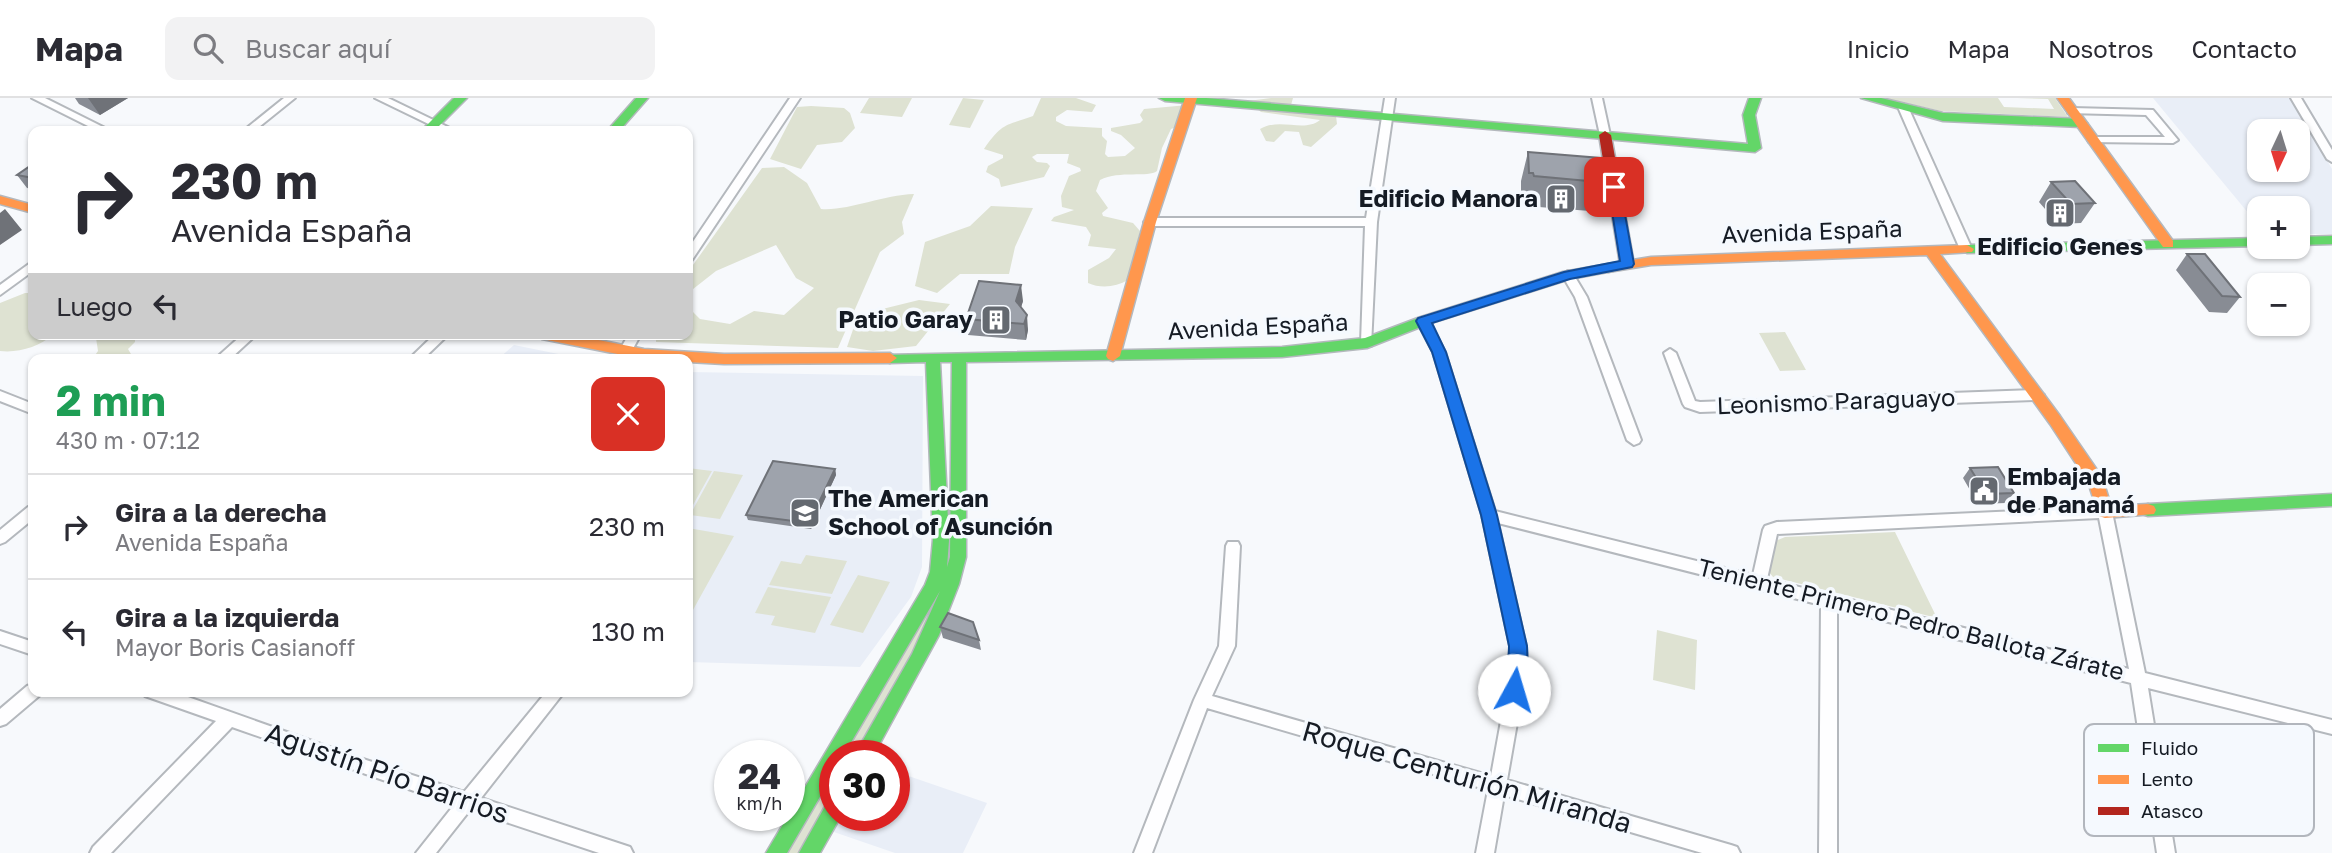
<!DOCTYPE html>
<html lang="es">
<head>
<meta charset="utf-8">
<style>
  :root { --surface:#fff; --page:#f2f2f3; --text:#2b2b33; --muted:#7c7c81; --line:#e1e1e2 }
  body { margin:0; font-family:"Golos Text",sans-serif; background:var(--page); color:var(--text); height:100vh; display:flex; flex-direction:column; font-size:26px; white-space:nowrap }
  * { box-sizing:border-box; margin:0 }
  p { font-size:23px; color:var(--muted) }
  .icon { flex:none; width:38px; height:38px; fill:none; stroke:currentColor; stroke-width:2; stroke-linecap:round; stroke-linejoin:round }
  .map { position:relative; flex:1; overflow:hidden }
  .panel { position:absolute; left:28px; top:256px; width:665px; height:343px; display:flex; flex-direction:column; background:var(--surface); border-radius:14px; box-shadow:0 2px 5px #0004 }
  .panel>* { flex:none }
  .guide { position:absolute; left:28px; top:28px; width:665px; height:214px; border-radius:14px; box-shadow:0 2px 5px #0004; background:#fff; color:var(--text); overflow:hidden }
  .needle { width:46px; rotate:184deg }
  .tools { position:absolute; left:2247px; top:21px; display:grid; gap:14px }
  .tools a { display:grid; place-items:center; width:63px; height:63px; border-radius:14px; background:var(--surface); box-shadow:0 2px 5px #0004; font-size:35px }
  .speed { position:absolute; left:714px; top:642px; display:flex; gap:14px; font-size:35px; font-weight:700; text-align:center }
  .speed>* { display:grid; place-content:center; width:91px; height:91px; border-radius:50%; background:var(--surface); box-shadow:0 2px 5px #0004; line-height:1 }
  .speed small { font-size:18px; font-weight:400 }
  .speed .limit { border:10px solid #d22; background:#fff; color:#111 }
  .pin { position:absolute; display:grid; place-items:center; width:60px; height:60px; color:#fff; margin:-30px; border-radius:14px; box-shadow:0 4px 10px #0006 }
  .me { position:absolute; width:77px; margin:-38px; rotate:6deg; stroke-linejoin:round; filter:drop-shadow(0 0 5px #0008) }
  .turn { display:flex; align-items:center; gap:24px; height:147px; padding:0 28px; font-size:32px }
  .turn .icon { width:91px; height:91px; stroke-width:2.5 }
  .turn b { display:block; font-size:49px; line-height:60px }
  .then { display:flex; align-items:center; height:66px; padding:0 28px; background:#0003; gap:14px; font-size:26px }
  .round { display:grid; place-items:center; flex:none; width:74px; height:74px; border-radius:14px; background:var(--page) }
  .overview { display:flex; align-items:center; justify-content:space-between; height:119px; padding:0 28px }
  h1 { font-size:42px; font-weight:700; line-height:52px; color:#1e9e55 }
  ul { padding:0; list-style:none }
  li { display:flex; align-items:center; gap:21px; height:105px; padding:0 28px; border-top:2px solid var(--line) }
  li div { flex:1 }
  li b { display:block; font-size:26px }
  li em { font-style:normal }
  header { display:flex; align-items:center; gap:42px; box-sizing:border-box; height:98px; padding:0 35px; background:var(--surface); border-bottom:2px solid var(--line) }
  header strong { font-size:33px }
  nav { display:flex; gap:38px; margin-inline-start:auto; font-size:24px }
  .search { width:490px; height:63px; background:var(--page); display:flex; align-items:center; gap:18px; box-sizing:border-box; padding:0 24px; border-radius:14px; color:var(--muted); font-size:26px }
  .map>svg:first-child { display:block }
  .built { fill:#e9eef7; fill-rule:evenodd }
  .green { fill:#dee2d2 }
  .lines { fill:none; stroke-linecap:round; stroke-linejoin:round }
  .street-casing { stroke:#b4b8bd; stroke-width:4 }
  .fast-casing { stroke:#b4b8bd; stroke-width:3 }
  .slow-casing { stroke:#b4b8bd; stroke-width:3 }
  .jam-casing { stroke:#b4b8bd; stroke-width:3 }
  .street { fill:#fefeff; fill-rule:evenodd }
  .fast { fill:#63d668; fill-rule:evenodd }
  .slow { fill:#ff974d; fill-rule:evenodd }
  .jam { fill:#b3261e; fill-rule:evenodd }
  .wall { fill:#888c94 }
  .shaded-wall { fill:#6f7278 }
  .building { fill:#9ea3ac; stroke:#6f7278; stroke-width:2 }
  .route { fill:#1a73e8; stroke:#114b97; stroke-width:2 }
  .labels { text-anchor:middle; stroke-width:7; stroke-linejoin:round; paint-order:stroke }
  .poi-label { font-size:24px; font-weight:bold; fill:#151b24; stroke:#f5f9fe; text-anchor:end }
  .street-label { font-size:24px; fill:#151b24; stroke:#f5f9fe }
  .near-street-label { font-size:28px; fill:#151b24; stroke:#f5f9fe }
  .key { fill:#f5f9fe; stroke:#b2b6bd; stroke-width:2 }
  .key-label { font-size:19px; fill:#151b24 }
</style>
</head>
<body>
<header>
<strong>Mapa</strong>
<div class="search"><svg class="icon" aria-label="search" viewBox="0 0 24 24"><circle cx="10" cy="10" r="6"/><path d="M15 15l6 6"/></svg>Buscar aquí</div>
<nav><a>Inicio</a><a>Mapa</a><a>Nosotros</a><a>Contacto</a></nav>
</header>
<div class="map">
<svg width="2332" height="755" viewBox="0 0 2332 755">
  <rect width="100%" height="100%" fill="#f7f9fc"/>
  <!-- built -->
  <path class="built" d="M2153,0H2291L2332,71V136H2298V110H2259V128ZM2259,33H2298V72H2259Z
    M514,247L583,261H498Z
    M688,274L923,278L922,469L911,499L860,569L688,564Z
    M894,673L987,705L963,755H895L831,733L840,718H894Z"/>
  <!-- green -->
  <path class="green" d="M869,0H912L902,19L860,15Z
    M963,0L984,2L970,30L949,27Z
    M1041,0H1076L1096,7L1092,14L1067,12L1056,19V23L1066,28L1102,30V38L1107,43L1105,56L1108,59L1125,58L1135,50L1121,37L1111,33V30L1140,25L1143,22L1140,17L1144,11L1188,7L1189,24L1171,31L1162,50L1157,73C1148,80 1120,72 1100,82L1096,93L1108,110L1102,115L1103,118L1133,125L1140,133L1128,182C1116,189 1101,191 1088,185V172L1109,160L1116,151L1088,148L1091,137L1086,129L1051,123L1054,119L1074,112L1062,109L1061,98L1069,78L1081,73L1080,70L1067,65L1069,56H1037L1032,59L1037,64L1047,65L1050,68L1044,79L1001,89L999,81L986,74L988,68L1003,60V57L984,51C1002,25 1005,28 1033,18Z
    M1271,0H1293L1291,7L1336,18L1337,26L1311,49L1303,47L1299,34L1285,33L1274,44L1266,43L1260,31C1280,19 1304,35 1320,22L1261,14L1248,3Z
    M1884,0H1998L2004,9L2054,11L2048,1L2017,0H2055L2068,19L1941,13Z
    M811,8L844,10L850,15L855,30L842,44L817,47L801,71L770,61L797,9Z
    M784,69L807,85L821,111C849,113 882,97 914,96L902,124L904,136L880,154L838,250L656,244V236H688V209L700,221L730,226L754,213L784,217L814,190L796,180L776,147L716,173L688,195V174L762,70Z
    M991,108L1033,110L1015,149L1009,176H960L937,195L915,188L925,144L970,128Z
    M25,195H33V236H54C39,249 19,255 0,253V205Z
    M919,202L950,206L916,248L873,253L847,249L858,217Z
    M1785,234L1806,272L1780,273L1759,235Z
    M101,236H135V244L128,251L134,261L93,260L98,253L96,240Z
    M688,370L712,373L688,416Z
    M714,373L743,377L720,421L690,417Z
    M688,430L734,438L688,521Z
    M1895,434L1937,520L1773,479L1765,469L1773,444L1785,439Z
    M806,457L847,463L832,496L769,487L781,463L801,466Z
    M858,477L890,484L863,535L830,527Z
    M768,489L831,499L815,535L771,527L775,518L755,515Z
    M937,508L855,658H840L905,550L933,509Z
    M1657,532L1697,542L1695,592L1653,582Z
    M835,666V693L798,755H782Z"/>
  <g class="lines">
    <!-- street casing -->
    <g class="street-casing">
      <path id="street" d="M32,0H45L111,33H98Z
        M284,0H295L254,33H243Z
        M375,0H388L456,33H443Z
        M790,0H800L692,162L688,163V151Z
        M1385,0H1395L1377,124L1371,248H1363L1361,245L1365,128H1150L1144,124L1150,120H1366Z
        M1592,0H1602L1610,37L1609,39H1601L1600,37Z
        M2291,0H2301L2332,52V64L2327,61Z
        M1903,6L1908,9L1972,151L1970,154H1962L1960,151L1898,9Z
        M2072,10L2153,12L2178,42L2173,45L2089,44L2088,42L2093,39H2165L2146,17L2068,15V11Z
        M33,163V173L0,197V187Z
        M1568,173L1572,174L1587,199L1641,342L1639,345L1634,347L1627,342L1575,199L1562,177Z
        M1423,219L1427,220L1445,254L1495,413L1753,477L1763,432L1765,428L1777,424L2105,409L2110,410L2112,414L2145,575L2332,622V636L2148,590L2175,755H2157L2131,585L1837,511V755H1819L1821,507L1498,425L1526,548L1527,568L1507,682L1731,747L1737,749L1740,755H1702L1504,697L1494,755H1476L1488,692L1207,610L1152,755H1134L1194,602L1219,548L1226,448L1228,444H1238L1240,448L1235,548L1212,598L1491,678L1511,568L1510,548L1482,417L1433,254L1417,223ZM2099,420L2129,571L1767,481L1777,436Z
        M243,236H257L230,261H215Z
        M435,236H449L423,261H409Z
        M629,236H641L630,256H620L619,253Z
        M1670,251L1676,255L1695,303L1700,304L2037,292L2044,297L2037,302L1700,314L1685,309L1683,306L1664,255Z
        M0,293L33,306V316L0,303Z
        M33,408V421L5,444L0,446V432L28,409Z
        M0,533L33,544V557L0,546Z
        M33,586V593H41L39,598L6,626L0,628V611L27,588Z
        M143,593H171L363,661L464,694L547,593H565L481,700L624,747L630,749L633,755H599L470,712L436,755H416L454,707L232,629L111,755H90L93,749L216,623L145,598Z"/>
    </g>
    <!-- fast casing -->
    <g class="fast-casing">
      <path id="fast" d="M454,0H467L434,33H421Z
        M636,0H648L619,33H607Z
        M1159,0H1206L1748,46L1743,17L1749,0H1761L1755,17L1761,50L1755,54L1165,3Z
        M1861,0H1881L1943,15L2081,21L2087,25L2081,29L1943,23Z
        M2332,138V146L2298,147V139Z
        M2259,140V148L1967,155L1960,151L1967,147Z
        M1608,166L1613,167L1615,170L1613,173L1570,181L1428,226L1367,250L1282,259L966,264V459L959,486L939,537L873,658H854L912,556L940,493L843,658H835V673L787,755H766L925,487L930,474L933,442L926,264L890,265L885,263L883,260L885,257L1282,249L1365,240L1418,220L1563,174ZM940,264H952L950,459L947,469L949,442Z
        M2332,396V408L2148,418L2142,416L2140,412L2142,408L2148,406Z
        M835,700V718H841L820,755H799L828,703Z"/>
    </g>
    <!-- slow casing -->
    <g class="slow-casing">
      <path id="slow" d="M1185,0H1197L1156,124L1120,258L1113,263L1108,261L1106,258L1144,124Z
        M2057,0H2069L2173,143V149H2163Z
        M0,98L33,107V115L0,106Z
        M1967,147L1974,151L1972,154L1940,156L2060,318L2102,379L2111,408L2148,406L2154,408L2156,412L2154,416L2105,420L2099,418L2088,384L2050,326L1927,157L1651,167L1608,174L1601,170L1608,166L1651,159Z
        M535,236H568L644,251L724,256L890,255L897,260L890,265L724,266L688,264V261H643L542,241Z"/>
    </g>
    <!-- jam casing -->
    <g class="jam-casing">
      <path id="jam" d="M1605,33L1611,37L1634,166L1627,170L1620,166L1599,37Z"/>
    </g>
    <!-- street -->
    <use href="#street" class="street"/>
    <!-- fast -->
    <use href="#fast" class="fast"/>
    <!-- slow -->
    <use href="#slow" class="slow"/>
    <!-- jam -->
    <use href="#jam" class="jam"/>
  </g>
  <!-- wall -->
  <path class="wall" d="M75,0H128L100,17L79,6Z
    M1528,54L1601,60L1602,107L1590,113L1526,108V104H1521V83Z
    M33,66V91L27,90L17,77Z
    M2051,84L2095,105L2081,125L2058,126L2039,104Z
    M2187,156L2240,199L2227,215L2209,214L2176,172Z
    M1023,203L1021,209L1028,232L1026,242L968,237L966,221Z
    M1970,370L2014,395L2006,405L1978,406L1963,380Z
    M835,371L836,377L811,431L748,422L746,417Z
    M940,529L979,542L981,552L943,540Z"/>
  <!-- shaded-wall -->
  <path class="shaded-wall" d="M88,0H128L100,17Z
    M1611,78L1602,107L1590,113L1599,84Z
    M5,111L22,132L0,147V115Z
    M1021,187L1023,203L1018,219L1016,203Z
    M1027,217L1028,232L1026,242L1024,226Z
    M835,371L836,377L811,431L809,425Z"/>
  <!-- building -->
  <path class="building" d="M1528,54L1601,60L1602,68L1610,69L1611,78L1599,84L1534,78L1533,75H1529Z
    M33,66V80L17,77Z
    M2075,83L2095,105L2071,106L2051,84Z
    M2187,156H2205L2240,199L2222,198Z
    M979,183L1021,187L1016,203L1027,217L1024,226L966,221Z
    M773,363L835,371L809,425L746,417Z
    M1998,369L2014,395L1986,396L1970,370Z
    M948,515L973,524L979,542L940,529Z"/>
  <!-- route -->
  <path class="route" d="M1614,85L1620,89L1634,166L1632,169L1570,181L1432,225L1446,254L1497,417L1527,548C1528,565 1528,582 1521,598L1514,600L1508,598C1504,590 1509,561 1509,548L1481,417L1432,254L1416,223L1418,220L1564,174L1620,163L1608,89Z"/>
  <!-- icons -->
  <defs>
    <g id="building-square" transform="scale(1.575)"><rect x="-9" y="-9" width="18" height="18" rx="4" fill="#646970" stroke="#f5f9fe"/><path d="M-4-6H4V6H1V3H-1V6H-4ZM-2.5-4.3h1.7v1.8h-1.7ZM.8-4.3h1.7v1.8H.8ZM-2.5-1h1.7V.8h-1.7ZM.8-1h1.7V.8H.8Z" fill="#fff"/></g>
    <g id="civic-square" transform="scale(1.575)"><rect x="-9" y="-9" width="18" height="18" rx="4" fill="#646970" stroke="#f5f9fe"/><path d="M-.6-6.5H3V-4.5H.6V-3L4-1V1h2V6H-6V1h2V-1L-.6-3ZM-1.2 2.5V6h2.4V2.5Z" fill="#fff"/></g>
    <g id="school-square" transform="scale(1.575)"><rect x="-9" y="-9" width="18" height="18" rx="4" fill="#646970" stroke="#f5f9fe"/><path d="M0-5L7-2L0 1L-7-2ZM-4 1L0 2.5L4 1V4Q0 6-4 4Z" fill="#fff"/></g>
  </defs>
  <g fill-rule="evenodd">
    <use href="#building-square" x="1561" y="101"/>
    <use href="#building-square" x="2060" y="115"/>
    <use href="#building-square" x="996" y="222"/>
    <use href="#civic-square" x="1984" y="393"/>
    <use href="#school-square" x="805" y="415"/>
  </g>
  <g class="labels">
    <!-- poi labels -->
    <g class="poi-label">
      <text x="1538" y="109">Edificio Manora</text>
      <text x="2060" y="157" text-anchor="middle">Edificio Genes</text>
      <text x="973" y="230">Patio Garay</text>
      <text x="2007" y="387" text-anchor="start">Embajada<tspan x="2007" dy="28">de Panamá</tspan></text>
      <text x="828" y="409" text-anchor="start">The American<tspan x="828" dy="28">School of Asunción</tspan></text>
    </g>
    <!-- street labels -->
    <g class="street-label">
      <text transform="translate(1812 134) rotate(-2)" y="8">Avenida España</text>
      <text transform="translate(1258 229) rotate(-3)" y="8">Avenida España</text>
      <text transform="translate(1836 304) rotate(-2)" y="8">Leonismo Paraguayo</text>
      <text transform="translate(1911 522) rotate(14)" y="8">Teniente Primero Pedro Ballota Zárate</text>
    </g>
    <!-- near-street labels -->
    <g class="near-street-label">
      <text transform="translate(387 675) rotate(19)" y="10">Agustín Pío Barrios</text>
      <text transform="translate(1467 679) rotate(16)" y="10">Roque Centurión Miranda</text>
    </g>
  </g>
  <!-- legend -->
  <rect x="2084" y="626" width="230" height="112" rx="10" class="key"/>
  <rect x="2098" y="646" width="31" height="8" fill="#63d668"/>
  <rect x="2098" y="677" width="31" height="9" fill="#ff974d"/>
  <rect x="2098" y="709" width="31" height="8" fill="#b3261e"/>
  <g class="key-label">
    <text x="2141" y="657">Fluido</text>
    <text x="2141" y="688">Lento</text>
    <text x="2141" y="720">Atasco</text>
  </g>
</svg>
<div class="tools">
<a><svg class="needle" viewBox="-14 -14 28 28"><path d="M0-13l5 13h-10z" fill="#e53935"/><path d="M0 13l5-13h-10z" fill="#7c7c81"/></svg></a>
<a>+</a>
<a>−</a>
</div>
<div class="speed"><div>24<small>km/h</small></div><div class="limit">30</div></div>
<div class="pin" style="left:1614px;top:89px;background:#d93025"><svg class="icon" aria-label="arrive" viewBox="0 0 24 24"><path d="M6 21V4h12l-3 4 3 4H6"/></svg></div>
<svg class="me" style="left:1514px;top:592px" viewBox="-20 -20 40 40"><circle r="19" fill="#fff"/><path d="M0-13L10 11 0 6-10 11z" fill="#1a73e8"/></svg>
<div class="guide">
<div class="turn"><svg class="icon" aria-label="right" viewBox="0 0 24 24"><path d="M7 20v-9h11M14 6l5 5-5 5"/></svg><div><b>230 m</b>Avenida España</div></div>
<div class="then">Luego<svg class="icon" aria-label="left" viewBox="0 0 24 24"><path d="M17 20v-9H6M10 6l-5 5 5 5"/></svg></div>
</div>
<section class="panel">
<div class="overview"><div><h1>2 min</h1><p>430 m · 07:12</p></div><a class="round" style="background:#d93025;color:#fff"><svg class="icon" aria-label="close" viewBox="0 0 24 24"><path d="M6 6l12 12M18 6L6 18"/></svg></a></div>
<ul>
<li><svg class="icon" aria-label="right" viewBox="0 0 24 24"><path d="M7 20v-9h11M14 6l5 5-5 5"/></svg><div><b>Gira a la derecha</b><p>Avenida España</p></div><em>230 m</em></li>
<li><svg class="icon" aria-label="left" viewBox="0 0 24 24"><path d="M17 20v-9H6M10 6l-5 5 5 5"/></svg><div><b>Gira a la izquierda</b><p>Mayor Boris Casianoff</p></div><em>130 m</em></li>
</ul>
</section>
</div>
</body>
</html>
